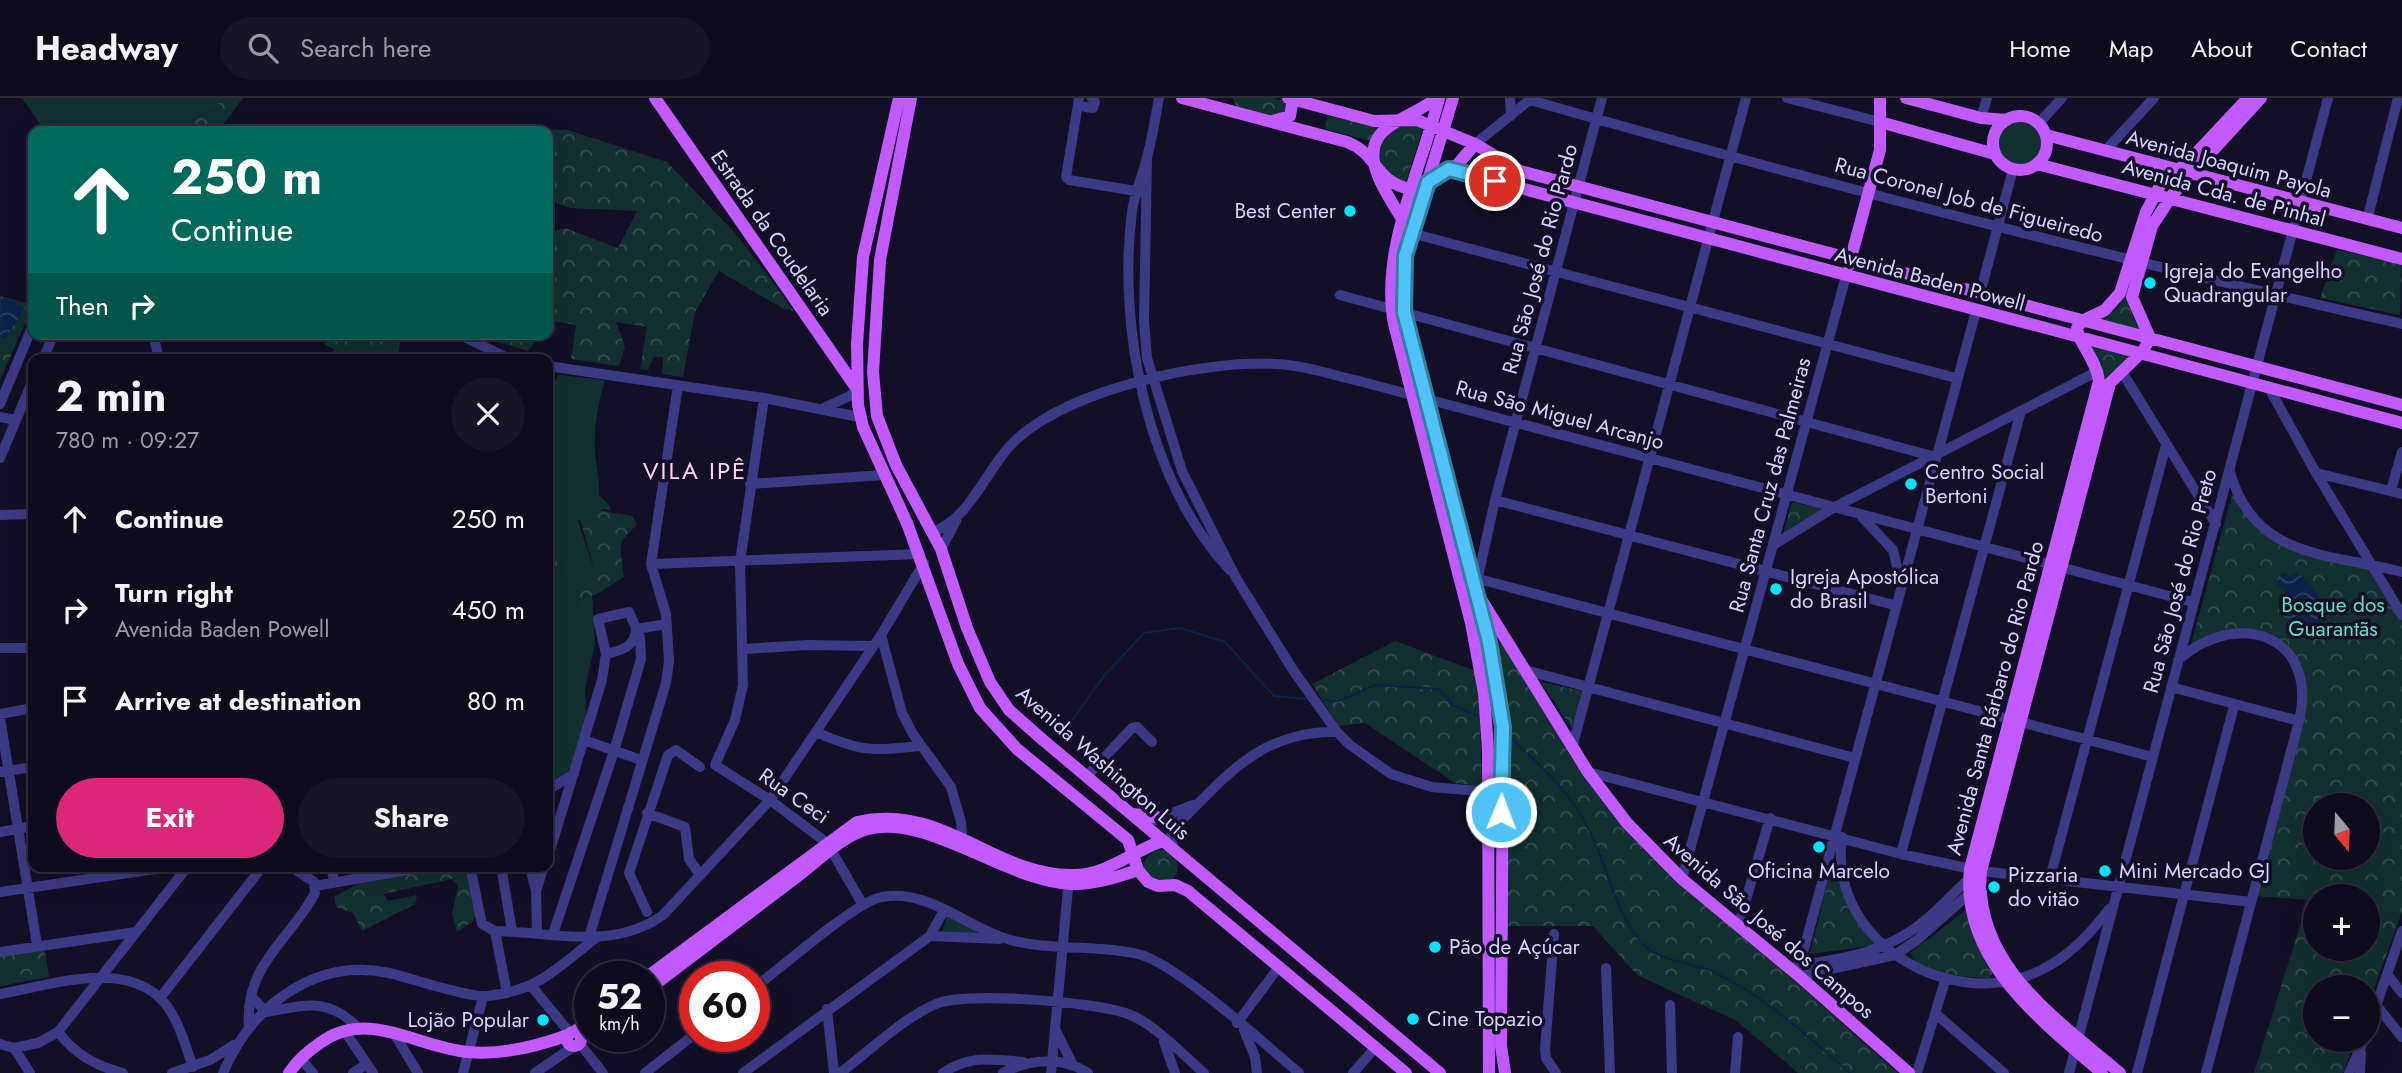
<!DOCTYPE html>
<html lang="en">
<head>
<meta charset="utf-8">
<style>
  :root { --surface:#0e0b1c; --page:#171425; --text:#f1f3f6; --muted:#9b9ba3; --line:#2e2b3b; --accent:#db2777 }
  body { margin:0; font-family:Jost,sans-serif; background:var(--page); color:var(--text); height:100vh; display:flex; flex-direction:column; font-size:26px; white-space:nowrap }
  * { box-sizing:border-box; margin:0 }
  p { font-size:23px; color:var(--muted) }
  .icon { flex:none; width:38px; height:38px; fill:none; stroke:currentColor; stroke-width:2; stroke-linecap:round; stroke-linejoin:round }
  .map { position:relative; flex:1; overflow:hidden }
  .panel { position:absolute; left:28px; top:256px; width:525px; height:518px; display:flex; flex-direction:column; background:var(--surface); border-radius:14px; box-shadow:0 7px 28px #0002,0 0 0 2px var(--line) }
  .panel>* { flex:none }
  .top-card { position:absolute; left:28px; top:28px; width:525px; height:214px; border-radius:14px; box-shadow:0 7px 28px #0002,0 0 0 2px var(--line); background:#00695c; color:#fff; overflow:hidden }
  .needle { width:46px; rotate:161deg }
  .controls { position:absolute; left:2303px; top:695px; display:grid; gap:14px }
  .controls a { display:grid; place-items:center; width:77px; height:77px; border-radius:50%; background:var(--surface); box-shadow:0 7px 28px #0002,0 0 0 2px var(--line); font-size:35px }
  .speed { position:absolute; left:574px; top:863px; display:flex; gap:14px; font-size:35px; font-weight:700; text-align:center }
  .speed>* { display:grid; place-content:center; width:91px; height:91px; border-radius:50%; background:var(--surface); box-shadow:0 7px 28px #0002,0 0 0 2px var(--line); line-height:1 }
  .speed small { font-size:18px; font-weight:400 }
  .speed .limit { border:10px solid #d22; background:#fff; color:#111 }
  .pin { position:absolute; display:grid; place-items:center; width:60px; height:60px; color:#fff; margin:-30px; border:4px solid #fff; border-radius:50%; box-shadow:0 2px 7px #0007 }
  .me { position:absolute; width:77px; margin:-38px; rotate:1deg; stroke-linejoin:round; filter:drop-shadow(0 0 5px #0008) }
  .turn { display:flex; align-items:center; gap:24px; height:147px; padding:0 28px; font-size:32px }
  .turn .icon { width:91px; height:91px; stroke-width:2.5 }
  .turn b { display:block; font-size:49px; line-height:60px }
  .then { display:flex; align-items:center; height:66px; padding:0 28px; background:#0003; gap:14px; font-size:26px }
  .round { display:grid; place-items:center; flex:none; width:74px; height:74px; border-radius:37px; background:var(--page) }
  .head { display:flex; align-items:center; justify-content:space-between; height:119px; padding:0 28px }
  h1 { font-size:42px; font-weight:700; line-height:52px }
  .button { display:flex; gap:14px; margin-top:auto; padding:14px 28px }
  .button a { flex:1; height:80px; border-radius:42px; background:var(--accent); color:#fff; font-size:28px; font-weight:700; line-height:80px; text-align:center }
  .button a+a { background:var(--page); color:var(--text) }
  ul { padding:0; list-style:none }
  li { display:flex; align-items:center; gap:21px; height:91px; padding:0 28px }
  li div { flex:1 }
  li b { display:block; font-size:26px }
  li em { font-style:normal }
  header { display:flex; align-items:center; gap:42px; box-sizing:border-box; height:98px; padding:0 35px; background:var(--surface); border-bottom:2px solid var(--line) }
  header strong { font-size:33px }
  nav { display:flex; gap:38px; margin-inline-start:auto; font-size:24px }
  .search { width:490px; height:63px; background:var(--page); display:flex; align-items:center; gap:18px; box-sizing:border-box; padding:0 24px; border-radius:38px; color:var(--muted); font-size:26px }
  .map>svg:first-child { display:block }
  .green { fill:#12302f }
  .forest { fill:url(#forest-crowns); fill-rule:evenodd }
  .water { fill:url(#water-waves) }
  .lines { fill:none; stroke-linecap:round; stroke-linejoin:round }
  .stream { stroke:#0c2248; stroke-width:2 }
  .minor { stroke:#3d3a85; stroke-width:10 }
  .major { stroke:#c25bff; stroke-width:12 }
  .route-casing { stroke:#337fa1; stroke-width:18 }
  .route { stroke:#4fc3f7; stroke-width:12 }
  .poi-dot { fill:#00e5ff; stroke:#130f26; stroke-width:2.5 }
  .labels { text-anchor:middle; stroke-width:7; stroke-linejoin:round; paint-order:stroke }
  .street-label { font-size:21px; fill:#d9d4ff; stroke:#130f26 }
  .poi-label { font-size:21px; fill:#d9d4ff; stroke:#130f26; text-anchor:start }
  .park-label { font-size:21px; fill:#5fe0c0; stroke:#130f26 }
  .quarter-label { font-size:24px; letter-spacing:2px; fill:#ffd6f0; stroke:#130f26 }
</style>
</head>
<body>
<header>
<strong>Headway</strong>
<div class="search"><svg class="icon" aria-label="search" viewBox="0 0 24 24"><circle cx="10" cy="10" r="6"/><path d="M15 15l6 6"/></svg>Search here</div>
<nav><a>Home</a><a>Map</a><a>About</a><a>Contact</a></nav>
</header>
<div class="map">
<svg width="2402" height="975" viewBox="0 0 2402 975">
  <defs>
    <pattern id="forest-crowns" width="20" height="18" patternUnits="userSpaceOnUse" patternTransform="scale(1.75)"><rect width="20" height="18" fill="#12302f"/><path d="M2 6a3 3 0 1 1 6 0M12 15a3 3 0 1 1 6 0" fill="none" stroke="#344d4e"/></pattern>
    <pattern id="water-waves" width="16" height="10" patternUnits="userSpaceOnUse" patternTransform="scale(1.75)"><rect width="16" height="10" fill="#0c2248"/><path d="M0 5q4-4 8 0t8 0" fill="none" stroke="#2f4163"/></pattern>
  </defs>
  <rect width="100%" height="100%" fill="#130f26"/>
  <!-- green -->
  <path class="green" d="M22,0H223L215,10L173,33H45Z
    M1999 45a22 22 0 1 1 44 0a22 22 0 1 1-44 0Z
    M558,277L605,282C598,305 594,329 595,353C596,369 600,382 599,397L610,408L611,413L603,411L578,423L594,471L584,488L576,494V503L592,497L595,546L585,591L587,648L577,668L548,688V493L563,469L548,429V300Z
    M947,817L985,836L942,834Z"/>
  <!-- forest -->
  <path class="forest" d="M223,0H243L218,33H173L215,10Z
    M1233,0H1274L1285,4L1286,9L1284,15L1275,19L1236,8Z
    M1325,12L1373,26L1377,34L1370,43L1325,31L1327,21Z
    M1413,26L1423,30L1406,84L1386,77C1376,55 1378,48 1393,30Z
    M418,29L568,32L667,64L737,137L794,213L782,210L719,173L695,214L683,279L662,276L663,259H654L648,272L640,271L647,229L616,224L625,249L619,268L571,261L576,227L548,222V135L565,130L618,150L637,113L570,110L548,102V33H416Z
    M2337,152L2402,166L2400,217L2320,200Z
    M2126,192L2130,194C2127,210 2134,222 2143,234L2097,223L2117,210Z
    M0,198L33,207L0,282Z
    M323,236H401L398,261H331L334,251L325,247Z
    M500,236H540L529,253L498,244Z
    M2090,248L2132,259L2109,282H2104Z
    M2234,390L2267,436L2371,467L2402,520V814L2368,907V889H2315V942H2355L2343,975H2254L2308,802L2256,798L2302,611L2294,563L2271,542L2229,536L2188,557ZM2315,707H2368V760H2315ZM2315,798H2368V850H2315Z
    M1792,404L1822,411L1783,436Z
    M587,410L632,418L637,427C613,448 622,451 624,479L597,496L575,503L576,494L584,488L594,471L578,413Z
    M548,429L563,469L548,493Z
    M1395,543L1478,574L1482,688L1455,685L1365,625L1339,628L1312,586Z
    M1507,544L1580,672L1681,782L1898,975H1798L1737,923L1637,877L1593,828H1505V623L1493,546Z
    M1541,584L1582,593L1573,632Z
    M1144 769a17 17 0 1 1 34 0a17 17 0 1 1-34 0Z
    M1832,766L1837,769L1845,799L1876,847L1810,856Z
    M429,768H468L478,815L473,823L457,834L452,816L458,788L452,781L383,796L388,803L417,797L415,806L362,833L353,815L336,809L334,799L361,784Z
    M1966,812L1993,875L1989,880C1965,878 1923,879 1910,855Z
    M38,852L45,853L49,879L0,888V859Z"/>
  <!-- water -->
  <path class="water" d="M1,198L25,210L5,241L0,238Z
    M2282,474L2289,478L2297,475C2313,487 2328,505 2323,527L2284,519L2283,507L2288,497L2277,486Z"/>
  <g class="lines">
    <!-- stream -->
    <path class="stream" d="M1321,602L1338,603L1376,587L1439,591L1453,607L1482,620
      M1065,632L1103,579L1144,535L1180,530L1225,544L1274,598L1308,601
      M1508,638C1541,668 1571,693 1590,734C1609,772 1615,817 1645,848C1660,863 1694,865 1714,874C1766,899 1807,938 1850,975"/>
    <!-- minor -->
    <path class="minor" d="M1079,0L1066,79L1069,82L1142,94
      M1159,0C1155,21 1152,42 1146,63C1142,80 1134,96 1132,114C1117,230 1148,386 1230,472
      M1510,0L1511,18
      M1787,0L1880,24
      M1530,2C1818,85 2109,159 2402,226
      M1085,9L1093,10L1095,4L1092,0
      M1981,20L1987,0
      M2039,25L2062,0
      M1475,46L1532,0
      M2105,53L2154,0
      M1147,61L1144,223L1147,260L1182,373L1235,478L1293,572L1337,634L1350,647L1391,676L1432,689L1501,695
      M2367,122L2398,0
      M1411,135L1956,280
      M1980,196L2013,71
      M1340,197L1932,358
      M153,236L159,261
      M458,236L510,261
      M43,261L54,236
      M548,268L764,300L859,319
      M2122,274L2216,426
      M2269,290L2316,375L2402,517
      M764,300L740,464L743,587L735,622L715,667L770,702L827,745L863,807
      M0,306L33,227
      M824,310L858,294
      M0,319L15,322
      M0,360L33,282
      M2230,374C2254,461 2329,455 2402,474
      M2316,375L2402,396
      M750,386L884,377
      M2391,392L2402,354
      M1495,402L1894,507
      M0,417L33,416
      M1861,418L1893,452L1900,481
      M933,434C973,419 987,367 1018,340C1073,291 1202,262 1276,266C1304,267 1332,277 1359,283L2192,504
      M1775,446L1833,410L2098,273
      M941,451L956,423
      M651,466L920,456
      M1471,479L2153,659
      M1478,479L1495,402L1602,0
      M881,537L902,615L913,636L951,689L961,724L963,747
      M0,550H33
      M744,551L808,547L873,548
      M606,556C622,552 635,549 636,531L667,526
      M2178,562C2239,509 2319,538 2299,623L2206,975
      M1525,572L1855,660
      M2171,589L2299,623
      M0,616L33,610
      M0,620L37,847
      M816,634C861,654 872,653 920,648
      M584,642L641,662
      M1572,650L1746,0
      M0,674L33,669
      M1588,674L1901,756L1981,773L2251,804
      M1086,679L1132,630L1137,629L1152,644
      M548,692L574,676
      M647,715L685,729L689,761L700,777
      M1152,723L1193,707
      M0,734L33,728
      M1842,739C1828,834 1931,904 2018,881C2057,870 2085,843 2109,811
      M1174,751L1170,739L1176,728C1225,679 1261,632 1337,634
      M1901,756L2021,313
      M548,759L602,582L606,556L598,521L629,514L640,539L641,561L614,653L553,836
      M331,768L334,783
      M470,768L482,826L495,833L507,895
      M501,768L512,833
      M530,768L536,793L537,835
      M2050,780L2166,347
      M1682,781L1846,178
      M315,788L429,768
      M536,793L544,768
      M0,794L162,770H186
      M647,814L629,775L668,657L676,652L700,669
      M1738,829L1770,720
      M495,833C551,834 613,853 663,817L770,702L881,537L924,465
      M1554,836L1545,951L1546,960L1556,975
      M930,838L1000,841
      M589,839L666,585L669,563L666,516L651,466L678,287
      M0,854L136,834
      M1800,866L1976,213
      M1797,867C1847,861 1891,853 1929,819C1943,807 1955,793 1969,781
      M1606,870L1610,975
      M2387,876L2402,895
      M1799,878L1895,857L1917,842L1970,795
      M532,889L570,935
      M754,890C781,870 851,808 878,800C924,788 965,828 1007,841C1046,853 1097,846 1138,856C1176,865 1266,947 1299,975
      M0,896C48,888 121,861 161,901C178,918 185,947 193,969
      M251,898L266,914C302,908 327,898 356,928
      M160,900L263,768
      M1670,907L1672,975
      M2377,908L2402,939
      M827,911L834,975
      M1936,916L2004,975
      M1237,925L1278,870
      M249,930C244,866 289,844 315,795L314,784L290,768
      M2368,931L2402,833
      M344,932L373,975
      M1244,932L1255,959L1257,975
      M1056,933L1073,967
      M58,934C76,957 96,968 123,975
      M395,937L418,975
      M1164,944L1175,975
      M0,946L14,950L30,975
      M580,946L603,975
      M14,950L38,945L58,934L188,768
      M301,961L313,975
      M172,975L210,962L234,947
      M223,975C251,909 314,859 389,875C411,880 469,900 487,898C539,893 558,869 597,839
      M353,975L367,966
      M463,975L483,899
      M535,975L573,949
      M645,975L695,936
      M743,975L930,838L944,812
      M840,975C870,953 901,921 936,906C965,893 1096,904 1128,916C1154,925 1183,957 1204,975
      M943,975C969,957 993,961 1023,964
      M1003,975C1029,961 1062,958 1088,975
      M1051,975L1069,780
      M1353,975L1375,950
      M1735,975L1738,939
      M1917,975L1945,883
      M2069,975L2328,0
      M2137,975L2234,608
      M2349,975L2364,942
      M2360,975L2361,955"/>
    <!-- major -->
    <path class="major" d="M655,0L857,291
      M899,0L863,159L857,246L858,307L863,329L907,425L958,566L980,610L1017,651L1128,742L1138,772L1148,784L1158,788L1175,787L1188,793L1406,975
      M911,0L880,162L873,274L877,318L896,367L941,451L967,530L990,584L1009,612L1043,642L1440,975
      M1182,0L1347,44C1380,57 1373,84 1413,92L1458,66L1475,46
      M1288,0L1374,23L1417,22L1475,46L1520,73L2402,307
      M1439,0C1421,72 1380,152 1394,226L1471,525L1484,595L1488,652L1489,975
      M1453,0L1405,158L1403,214L1474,490L1588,674L1627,725L1682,781L1799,878L1909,975
      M1906,0L1981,20L2007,22
      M1993 45a27 27 0 1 1 54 0a27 27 0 1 1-54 0Z
      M1273,23L1290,18L1293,1
      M1880,24L1995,56
      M2046,37L2402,130
      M2037,66L2402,161
      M1449,71L2402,325
      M1403,123C1387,95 1353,52 1390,28C1405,17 1421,13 1436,0
      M1849,167L1880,52V0
      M1478,503L1489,544L1503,629L1501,948L1505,975
      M1133,716L1157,719
      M648,878L857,724C942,704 996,779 1073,777C1107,777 1131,754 1162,743
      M649,891C699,853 748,816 798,778C819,762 842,738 868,731C926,715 1009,784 1071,786C1093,787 1117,779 1138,772
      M567 941a7 7 0 1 1 14 0a7 7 0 1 1-14 0Z
      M574,934L590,922
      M289,975C297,963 308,953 320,945C368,910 416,949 468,954C500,957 538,948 568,937
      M2102,975C2042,923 1960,862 1970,771L2099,283C2096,260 2078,245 2077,230L2082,223L2105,212L2120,195L2146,114L2163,82L2186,66L2248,0
      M2120,975C2058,922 1973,867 1981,773L2110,285L2143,253L2150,240L2132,199L2152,128L2173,96L2261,0"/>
  </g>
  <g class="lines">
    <!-- route casing -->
    <g class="route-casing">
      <path id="route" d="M1495,83L1449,71L1428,84L1405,158L1404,214L1489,544L1503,629L1501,714"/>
    </g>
    <!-- route -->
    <use href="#route" class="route"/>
  </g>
  <!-- markers -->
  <g class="poi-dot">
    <circle cx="1350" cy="113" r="7"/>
    <circle cx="2150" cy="185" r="7"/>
    <circle cx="1911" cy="386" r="7"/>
    <circle cx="1776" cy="491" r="7"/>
    <circle cx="1819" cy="749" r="7"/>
    <circle cx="2105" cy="773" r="7"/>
    <circle cx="1994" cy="789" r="7"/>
    <circle cx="1435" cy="849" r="7"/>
    <circle cx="1413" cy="921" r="7"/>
    <circle cx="543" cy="922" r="7"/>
  </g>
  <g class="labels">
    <!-- street labels -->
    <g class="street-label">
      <text transform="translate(2229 66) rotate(15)" y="7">Avenida Joaquim Payola</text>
      <text transform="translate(2224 95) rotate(15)" y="7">Avenida Cda. de Pinhal</text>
      <text transform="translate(1969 102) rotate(15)" y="7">Rua Coronel Job de Figueiredo</text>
      <text transform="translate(772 135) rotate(55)" y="7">Estrada da Coudelaria</text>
      <text transform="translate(1540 161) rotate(-75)" y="7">Rua São José do Rio Pardo</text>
      <text transform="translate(1930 181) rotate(15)" y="7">Avenida Baden Powell</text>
      <text transform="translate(1560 317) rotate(15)" y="7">Rua São Miguel Arcanjo</text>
      <text transform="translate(1770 387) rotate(-75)" y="7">Rua Santa Cruz das Palmeiras</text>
      <text transform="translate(2180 483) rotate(-75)" y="7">Rua São José do Rio Preto</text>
      <text transform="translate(1995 600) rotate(-75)" y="7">Avenida Santa Bárbaro do Rio Pardo</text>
      <text transform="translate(1103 665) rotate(41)" y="7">Avenida Washington Luis</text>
      <text transform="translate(794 698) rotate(35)" y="7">Rua Ceci</text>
      <text transform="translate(1769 828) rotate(41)" y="7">Avenida São José dos Campos</text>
    </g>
    <!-- poi labels -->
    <g class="poi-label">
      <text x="1336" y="120" text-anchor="end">Best Center</text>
      <text x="2164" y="180">Igreja do Evangelho<tspan x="2164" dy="24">Quadrangular</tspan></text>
      <text x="1925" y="381">Centro Social<tspan x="1925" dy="24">Bertoni</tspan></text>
      <text x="1790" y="486">Igreja Apostólica<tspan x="1790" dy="24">do Brasil</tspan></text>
      <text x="1819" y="780" text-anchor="middle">Oficina Marcelo</text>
      <text x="2119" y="780">Mini Mercado GJ</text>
      <text x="2008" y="784">Pizzaria<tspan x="2008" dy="24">do vitão</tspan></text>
      <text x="1449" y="856">Pão de Açúcar</text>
      <text x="1427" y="928">Cine Topazio</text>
      <text x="529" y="929" text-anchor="end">Lojão Popular</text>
    </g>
    <!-- park labels -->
    <g class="park-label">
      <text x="2333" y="514">Bosque dos<tspan x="2333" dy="24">Guarantãs</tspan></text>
    </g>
    <!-- quarter labels -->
    <g class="quarter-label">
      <text x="695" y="381">VILA IPÊ</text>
    </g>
  </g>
</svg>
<div class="controls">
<a><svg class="needle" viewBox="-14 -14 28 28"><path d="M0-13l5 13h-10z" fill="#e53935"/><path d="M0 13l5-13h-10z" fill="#9b9ba3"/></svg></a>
<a>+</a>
<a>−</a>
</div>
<div class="speed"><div>52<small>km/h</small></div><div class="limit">60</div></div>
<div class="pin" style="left:1495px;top:83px;background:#d93025"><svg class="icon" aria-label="arrive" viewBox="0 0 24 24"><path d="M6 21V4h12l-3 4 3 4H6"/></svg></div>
<svg class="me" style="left:1501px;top:714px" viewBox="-20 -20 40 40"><circle r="17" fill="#4fc3f7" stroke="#fff" stroke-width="3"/><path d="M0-11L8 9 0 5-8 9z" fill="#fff"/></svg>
<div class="top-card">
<div class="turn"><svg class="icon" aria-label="ahead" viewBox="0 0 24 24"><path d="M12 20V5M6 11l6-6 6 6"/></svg><div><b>250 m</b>Continue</div></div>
<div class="then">Then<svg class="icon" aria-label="right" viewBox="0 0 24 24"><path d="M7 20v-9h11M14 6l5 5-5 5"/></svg></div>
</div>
<section class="panel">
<div class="head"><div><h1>2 min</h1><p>780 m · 09:27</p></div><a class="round"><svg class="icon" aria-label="close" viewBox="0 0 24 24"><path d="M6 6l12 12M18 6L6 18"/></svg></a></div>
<ul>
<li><svg class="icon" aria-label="ahead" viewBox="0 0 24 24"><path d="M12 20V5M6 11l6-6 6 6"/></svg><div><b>Continue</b></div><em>250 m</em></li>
<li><svg class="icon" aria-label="right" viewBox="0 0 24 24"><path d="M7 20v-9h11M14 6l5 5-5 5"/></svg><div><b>Turn right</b><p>Avenida Baden Powell</p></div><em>450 m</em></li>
<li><svg class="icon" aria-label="arrive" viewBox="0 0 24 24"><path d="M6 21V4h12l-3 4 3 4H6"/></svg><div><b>Arrive at destination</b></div><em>80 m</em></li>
</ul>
<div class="button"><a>Exit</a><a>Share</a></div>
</section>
</div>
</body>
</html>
